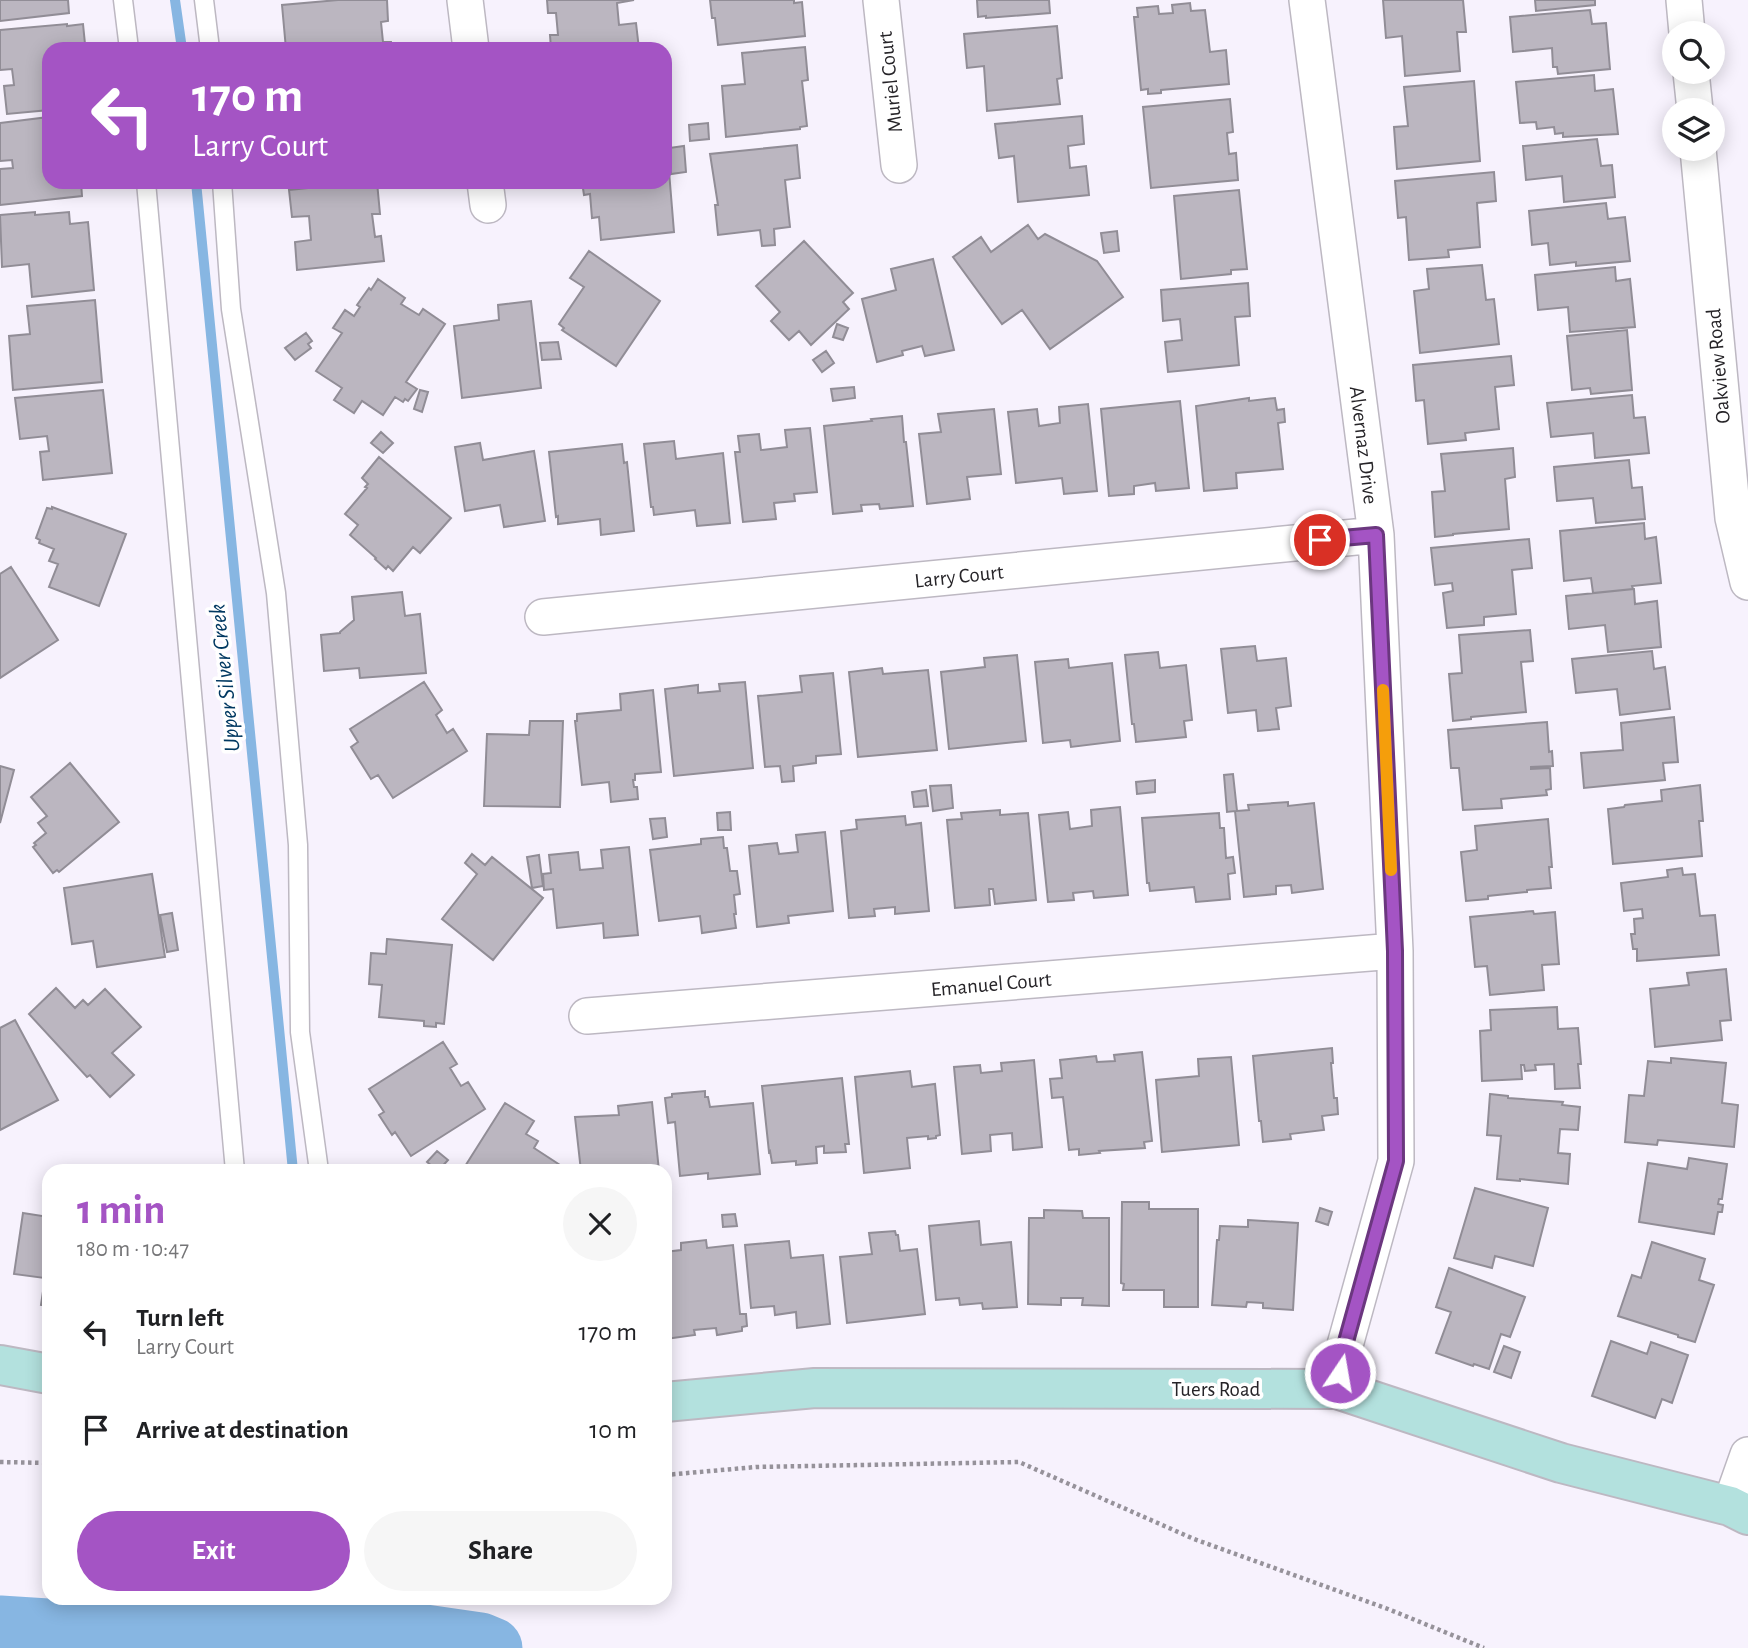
<!DOCTYPE html>
<html lang="en">
<head>
<meta charset="utf-8">
<style>
  :root { --surface:#fff; --page:#f6f6f6; --text:#202124; --muted:#757577; --accent:#a454c4 }
  body { margin:0; font-family:"Alegreya Sans",sans-serif; background:var(--page); color:var(--text); height:100vh; display:flex; flex-direction:column; font-size:26px; white-space:nowrap }
  * { box-sizing:border-box; margin:0 }
  p { font-size:23px; color:var(--muted) }
  .icon { flex:none; width:38px; height:38px; fill:none; stroke:currentColor; stroke-width:2; stroke-linecap:round; stroke-linejoin:round }
  .map { position:relative; flex:1; overflow:hidden }
  .sheet { position:absolute; left:42px; top:1164px; width:630px; height:441px; display:flex; flex-direction:column; background:var(--surface); border-radius:21px; box-shadow:0 4px 18px #0003 }
  .sheet>* { flex:none }
  .banner { position:absolute; left:42px; top:42px; width:630px; height:147px; border-radius:21px; box-shadow:0 4px 18px #0003; background:#a454c4; color:#fff; overflow:hidden }
  .buttons { position:absolute; left:1662px; top:21px; display:grid; gap:14px }
  .buttons a { display:grid; place-items:center; width:63px; height:63px; border-radius:50%; background:var(--surface); box-shadow:0 4px 18px #0003; font-size:35px }
  .pin { position:absolute; display:grid; place-items:center; width:60px; height:60px; color:#fff; margin:-30px; border:4px solid #fff; border-radius:50%; box-shadow:0 2px 7px #0007 }
  .me { position:absolute; width:77px; margin:-38px; rotate:12deg; stroke-linejoin:round; filter:drop-shadow(0 0 5px #0008) }
  .turn { display:flex; align-items:center; gap:24px; height:147px; padding:0 35px; font-size:32px }
  .turn .icon { width:91px; height:91px; stroke-width:2.5 }
  .turn b { display:block; font-size:49px; line-height:60px }
  .round { display:grid; place-items:center; flex:none; width:74px; height:74px; border-radius:37px; background:var(--page) }
  .overview { display:flex; align-items:center; justify-content:space-between; height:119px; padding:0 35px }
  h1 { font-size:42px; font-weight:700; line-height:52px; color:var(--accent) }
  .cta { display:flex; gap:14px; margin-top:auto; padding:14px 35px }
  .cta a { flex:1; height:80px; border-radius:42px; background:var(--accent); color:#fff; font-size:28px; font-weight:700; line-height:80px; text-align:center }
  .cta a+a { background:var(--page); color:var(--text) }
  ul { padding:0; list-style:none }
  li { display:flex; align-items:center; gap:21px; height:98px; padding:0 35px }
  li div { flex:1 }
  li b { display:block; font-size:26px }
  li em { font-style:normal }
  .map>svg:first-child { display:block }
  .lines { fill:none; stroke-linecap:round; stroke-linejoin:round }
  .stream { stroke:#87b6e2; stroke-width:10 }
  .river { stroke:#87b6e2; stroke-width:61 }
  .building { fill:#bbb6c0; stroke:#918d96; stroke-width:2 }
  .lane-casing { stroke:#bdb8c2; stroke-width:21 }
  .street-casing { stroke:#bdb8c2; stroke-width:38 }
  .secondary-casing { stroke:#bdb8c2; stroke-width:42 }
  .path { stroke:#96929a; stroke-width:4.5; stroke-dasharray:3.5 3.5; stroke-linecap:butt }
  .lane { stroke:#fff; stroke-width:18 }
  .street { stroke:#fff; stroke-width:35 }
  .secondary { stroke:#b3e1de; stroke-width:38 }
  .route-casing { stroke:#6b377f; stroke-width:18 }
  .route { stroke:#a454c4; stroke-width:12 }
  .slow { stroke:#f59e0b; stroke-width:12 }
  .labels { text-anchor:middle; stroke-width:7; stroke-linejoin:round; paint-order:stroke }
  .street-label { font-size:21px; fill:#262428; stroke:#fff }
  .water-label { font-size:23px; font-style:italic; fill:#003861; stroke:#fff }
</style>
</head>
<body>
<div class="map">
<svg width="1748" height="1648" viewBox="0 0 1748 1648">
  <rect width="100%" height="100%" fill="#f7f2fd"/>
  <g class="lines">
    <!-- stream -->
    <path class="stream" d="M175,0L182,49
      M196,182L293,1171
      M331,1598L333,1626"/>
    <!-- river -->
    <path class="river" d="M0,1626L63,1630L152,1633L355,1625L480,1643L492,1648"/>
  </g>
  <!-- building -->
  <path class="building" d="M0,0H68L69,13L0,21Z
    M338,0H387L388,21L381,22L383,42H391L392,49H286L282,5Z
    M547,0H634L617,3L619,25L636,23L639,49H551L550,35H558L556,13H548Z
    M710,0H794V3L802,2L805,36L718,45L715,18H712Z
    M977,0H1049L1050,13L986,18V16L978,17Z
    M1383,0H1463L1466,32H1457L1460,71L1405,76L1402,36L1386,38Z
    M1535,0H1595V5L1536,11Z
    M1190,3L1191,11L1205,10L1210,52L1226,50L1229,84L1161,90V93L1148,94V89L1141,90L1134,17H1138L1137,8L1158,6L1159,14L1173,13L1172,5Z
    M1590,10L1592,24L1606,23L1610,69L1558,74L1557,67H1553L1552,48L1513,52L1510,17Z
    M67,24V26L83,24L85,44L71,46V49H49V110L7,114L4,86L14,85L12,69L0,70V30Z
    M1057,26L1062,78L1057,79L1060,104L987,111L984,66L967,68L964,34Z
    M805,47L808,80L802,81L807,126L800,127V129L726,137L722,86L745,84L742,53Z
    M1594,75L1595,91L1613,89L1618,134L1563,137V133L1555,134L1554,127L1537,129L1536,122L1520,123L1516,82Z
    M1474,81L1480,161L1397,169L1394,127L1408,126L1404,87Z
    M1230,99L1233,132L1227,133L1229,154L1236,153L1238,180L1151,188L1143,107Z
    M1082,116L1084,144L1068,146L1070,168L1086,166L1089,195L1018,202L1014,156L999,158L995,124Z
    M49,117V182H81L82,196L0,205V169L13,168L12,160L0,161V123Z
    M708,123L709,139L690,141L689,125Z
    M1597,139L1601,166L1612,165L1615,197L1564,202L1562,176L1526,180L1523,146Z
    M797,145L800,178L785,180L790,227L774,229L775,245L762,246L760,230L718,235L715,205H718L710,154Z
    M684,146L686,172L671,174L669,148Z
    M668,159L674,232L601,240L599,217L592,218L590,194L584,195L582,182H665V160Z
    M1494,172L1496,201L1477,203L1480,247L1448,250L1449,257L1409,260L1406,217L1398,218L1395,181Z
    M366,182H377L380,214H372L375,237L381,236L384,261L297,270L295,242L311,240L309,216L292,217L289,190Z
    M1239,190L1247,269L1231,270V274L1181,279L1174,196Z
    M1606,203L1608,219L1625,217L1630,261L1576,266V262L1550,265L1548,243L1532,245L1529,211Z
    M35,212V215L69,212L70,224L88,222L94,290L32,297L29,264L2,267L0,215Z
    M1028,225L1038,239L1045,234L1097,261L1123,297L1050,349L1022,310L1002,324L953,257L981,237L991,252Z
    M1117,231L1119,251L1104,253L1101,233Z
    M804,241L853,293L843,302L849,309L811,345L799,331L789,340L771,321L780,312L756,286Z
    M589,251L660,301L616,366L562,330L564,328L559,324L584,287L570,278Z
    M933,259L954,350L925,356L922,346L902,351L903,355L877,362L862,299L896,290L891,269Z
    M1482,265L1486,300L1494,299L1499,344L1420,353L1414,291L1429,289L1427,269Z
    M1615,267L1616,281L1630,279L1635,327L1570,332L1568,307L1538,310L1535,275Z
    M378,279L405,298L401,304L419,315L423,309L445,324L406,382L417,389L408,401L405,399L403,402L395,397L383,415L362,401L354,413L334,400L342,388L316,371L342,333L333,328L345,310L354,316L360,307L357,305L369,288L371,290Z
    M1248,283L1250,316L1235,317L1239,365L1168,372L1165,342L1182,340L1180,319L1163,321L1161,290Z
    M95,300L102,382L13,390L9,336L30,334L27,306Z
    M531,301L541,388L462,398L454,326L499,320L498,305Z
    M837,324L848,328L843,340L833,337Z
    M1627,330L1632,390L1591,394L1590,388L1572,390L1567,336Z
    M306,333L312,341L308,344L311,348L295,360L285,348Z
    M558,342L561,359L542,360L540,343Z
    M826,351L834,363L822,372L813,360Z
    M1511,356L1514,385L1495,387L1499,429L1465,433L1466,440L1428,444L1424,400L1416,401L1413,365Z
    M854,387L855,398L833,401L831,389Z
    M103,390L112,473L43,480L40,452L49,451L47,436L20,439L15,398Z
    M420,390L428,392L422,412L414,409Z
    M1632,395L1634,418L1645,417L1649,453L1595,458L1593,433L1551,437L1547,403Z
    M1249,398V401L1275,398L1277,410L1284,409L1285,422L1278,423L1283,469L1236,473L1237,488L1204,491L1196,406Z
    M1180,401L1189,488L1156,491L1155,483L1134,486V494L1109,496L1101,409Z
    M1088,404L1097,491L1064,494L1062,478L1016,483L1008,412L1037,409L1039,426L1060,423L1059,407Z
    M994,409L1001,474L967,477L970,499L927,504L919,434L941,432L938,414Z
    M902,416L904,442H906L913,506L880,509L879,504L861,505L862,511L833,514L824,426L872,421L871,419Z
    M810,428L817,492L794,494L795,501L774,503L776,519L743,522L735,452H740L738,436L759,434L761,450L787,447L785,430Z
    M381,432L393,443L383,453L371,443Z
    M674,441L676,459L723,453L730,523L697,526L695,510L654,515L653,507H651L644,444Z
    M480,443L483,460L534,451L545,521L504,527L500,505L465,511L455,447Z
    M622,444L624,463L627,462L634,531L601,535L600,519L558,524V516L556,517L549,452Z
    M1513,448L1515,477L1505,479L1509,529L1453,534V535L1435,537L1432,492L1445,491L1441,454Z
    M379,457L451,518L420,553L413,547L393,571L388,566L386,569L375,559L376,558L350,535L358,525L345,514L367,488L365,487L368,484L362,478Z
    M1629,460L1632,488L1642,487L1645,519L1596,523L1593,498L1557,501L1554,467Z
    M52,507L126,534L99,606L49,587L58,564L49,561L54,549L39,543L40,540L36,538L47,508L52,509Z
    M1644,523L1645,539L1656,537L1661,583L1632,586L1633,589L1593,593L1591,578L1564,581L1560,531Z
    M1529,539L1532,568L1512,570L1516,614L1484,617V625L1447,628L1443,593L1453,591L1452,583L1435,585L1431,548Z
    M11,567L58,640L0,678V574Z
    M1634,589L1635,604L1657,601L1661,647L1608,652L1605,625L1569,629L1566,596Z
    M402,592L405,616L420,614L426,673L360,678L359,668L324,671L321,635L340,633V632L354,620L352,597Z
    M1530,630L1533,661L1521,662L1526,712L1471,717V719L1453,721L1449,674L1462,673L1459,635Z
    M1255,646L1257,661L1286,658L1291,706L1276,708L1279,729L1258,731L1256,710L1228,713L1221,649Z
    M1652,651L1654,669L1665,667L1670,709L1620,715L1617,689L1576,693L1572,659Z
    M1158,652L1160,668L1186,665L1192,720L1184,721L1186,737L1136,742L1134,724H1132L1125,655Z
    M1017,655L1026,741L949,749L941,672L985,667L984,658Z
    M1068,659L1069,668L1112,663L1120,741L1071,747L1070,740L1043,743L1035,662Z
    M882,668L883,674L928,670L937,750L858,757L849,672Z
    M833,673L841,754L816,756V763L793,766L794,781L782,782L780,766L765,767L758,696L802,692L800,676Z
    M424,682L442,710L436,715L447,733L453,729L467,751L393,798L378,775L371,779L351,747L358,742L350,729Z
    M745,682L753,768L674,776L665,689L698,685V693L720,691L719,684Z
    M653,690L661,772L635,774V780H633L634,787H637L638,799L611,802L609,782L582,785L575,721H577V714L621,710L620,694Z
    M1674,717L1678,762L1663,763L1665,780L1584,788L1581,753L1623,750L1621,723Z
    M530,721H563L560,807L484,806L487,734L529,735Z
    M1547,722L1549,752L1552,751L1553,766L1531,767V769L1550,768L1551,789L1546,790L1547,795L1501,799L1502,808L1463,810L1459,768H1451L1448,730Z
    M70,763L119,822L59,872L57,870L53,873L33,847L36,845L34,843L46,833L38,823L47,816L31,797Z
    M0,766L14,770L0,823Z
    M1233,774L1237,811L1249,810L1248,805L1288,802V806L1314,803L1323,889L1292,893L1291,885L1276,886V894L1244,897L1235,811L1227,812L1224,775Z
    M1155,780V792L1137,794L1136,782Z
    M951,785L953,808L933,811L930,786Z
    M1700,785L1703,821H1699L1702,856L1613,864L1608,809L1624,807L1625,805L1662,801L1661,790Z
    M926,790L928,806L914,807L912,792Z
    M1120,807L1128,895L1094,898L1093,891L1073,893L1074,900L1048,902L1039,815L1068,812L1070,829L1092,826L1091,810Z
    M1000,810V815L1028,813L1036,900L995,904L993,889H989L990,905L955,908L947,820L962,819L961,813Z
    M730,812L731,830H718L717,813Z
    M1219,813L1220,828H1224L1226,858L1233,857L1235,873L1228,874L1230,899L1196,902L1194,887L1150,891L1149,883H1147L1142,818Z
    M905,816L906,825L921,823L929,911L895,914V907L874,909L875,916L849,918L841,831L857,829L856,820Z
    M665,818L667,837L653,839L650,819Z
    M1548,819L1552,867H1549L1551,888L1527,890V892L1488,896V899L1466,901L1461,852L1477,850L1475,826Z
    M825,832L833,911L788,916L789,923L757,927L749,846L777,843L779,854L798,852L796,835Z
    M723,837L724,848H727L730,871H737L740,894L734,895L736,914H734L736,928L702,933L700,916L659,921L650,850L701,844V839Z
    M629,847L638,935L604,938L603,923L557,928L553,889L544,890L543,874L551,873L549,855L578,852L580,870L603,868L601,850Z
    M472,854L485,865L492,857L543,898L493,960L442,919L477,874L465,863Z
    M539,855L543,886L532,888L527,857Z
    M1682,868L1683,875L1695,874L1700,916L1715,915L1719,955L1637,961V949H1633L1631,934H1635L1634,919L1643,918L1642,909L1624,911L1621,883L1668,877L1667,870Z
    M152,874L165,957L97,967L93,941L72,944L64,888Z
    M1533,911L1534,914L1555,912L1559,964L1542,965L1544,990L1490,995L1487,966L1475,967L1470,917Z
    M172,913L178,950L167,952L160,915Z
    M387,939L452,945L444,1024L436,1023V1027L424,1026V1021L379,1017L382,985L369,984L371,953L386,954Z
    M1726,969L1731,1020L1720,1021L1722,1040L1655,1047L1650,989L1689,985L1687,973Z
    M56,988L75,1008L83,1000L88,1005L105,989L141,1027L112,1053L134,1075L110,1097L90,1075L87,1077L29,1014Z
    M1557,1007L1558,1029L1578,1028L1581,1064H1578L1580,1088L1555,1089L1554,1064L1535,1065L1536,1070L1525,1071L1524,1065H1521L1522,1079L1482,1081L1480,1031L1491,1030L1490,1010Z
    M15,1020L58,1100L0,1130V1028Z
    M443,1042L457,1064L450,1068L461,1086L468,1082L485,1109L411,1156L395,1132L392,1135L379,1115L384,1112L369,1089Z
    M1332,1048L1333,1063H1331L1334,1098H1337L1338,1114L1322,1116L1324,1130L1290,1134L1291,1139L1263,1142L1261,1121H1259L1253,1056Z
    M1142,1052L1152,1141L1144,1142L1145,1148L1099,1151L1100,1153L1079,1155V1149L1069,1150L1063,1097L1052,1098L1050,1079L1062,1078L1060,1060L1096,1056L1097,1062L1115,1061L1114,1055Z
    M1231,1057L1239,1145L1162,1152L1156,1080L1199,1076L1198,1059Z
    M1671,1058L1726,1063L1722,1103L1738,1105L1734,1147L1658,1140L1657,1145L1625,1142L1629,1095L1644,1096L1648,1061L1671,1063Z
    M1034,1060L1042,1147L1013,1150L1012,1133L990,1135L991,1151L962,1154L954,1067L980,1065L981,1073L1002,1071L1001,1063Z
    M910,1071L912,1087L935,1084L940,1135L936,1136V1138L928,1139V1136L907,1138L910,1168L864,1173L855,1077Z
    M842,1078L849,1144H845L846,1152L824,1153V1146L816,1147L817,1163L796,1165V1161L772,1163L770,1151L769,1152L762,1086Z
    M705,1091V1097H708L710,1107L753,1103L760,1174L708,1179V1173L680,1176L675,1122L668,1123L665,1098L672,1097V1094Z
    M1490,1094L1508,1096V1098L1563,1102L1562,1105L1580,1107L1578,1130L1560,1129L1558,1153L1570,1154L1568,1184L1520,1179V1181L1497,1179L1501,1136L1487,1135Z
    M652,1102L659,1171H581L575,1117L619,1115L618,1106Z
    M505,1103L534,1121L526,1134L538,1141L534,1148L560,1165L556,1171H462Z
    M437,1151L448,1160L438,1171L427,1162Z
    M1689,1158L1727,1164L1722,1199H1719L1718,1204L1723,1205L1722,1212H1718L1714,1234L1639,1222L1648,1163L1687,1169Z
    M1475,1188L1548,1208L1533,1266L1495,1256L1492,1268L1454,1258Z
    M1122,1202H1149V1209H1198V1307H1164V1290H1123L1124,1284L1121,1283Z
    M1320,1208L1332,1212L1328,1225L1316,1221Z
    M1044,1210L1082,1211L1083,1218H1109V1306L1082,1305L1083,1298H1061V1305L1028,1304L1029,1218H1044Z
    M23,1213L49,1217V1306L41,1305L45,1278L14,1274Z
    M735,1214L737,1226L723,1227L722,1215Z
    M1248,1220L1298,1223L1293,1310L1263,1308V1303L1247,1302L1246,1307L1212,1305L1217,1240H1219L1220,1226L1248,1227Z
    M979,1221L981,1245L1011,1242L1017,1307L983,1309L982,1303L960,1305L959,1298L936,1300L929,1226Z
    M895,1231L896,1235H898L900,1251L917,1249L925,1314L847,1323L840,1257L872,1254L869,1233Z
    M706,1240L707,1248L733,1245L740,1314H746L747,1326L742,1327V1331L717,1335L716,1328L694,1330L695,1335L665,1339V1252L681,1250V1243Z
    M789,1241L791,1258L823,1255L830,1324L797,1328L796,1312L775,1315L774,1306L751,1308L745,1245Z
    M1652,1242L1705,1259L1699,1280L1714,1285L1695,1342L1678,1337V1335L1618,1316L1632,1275L1641,1278Z
    M1449,1268L1525,1297L1510,1337L1501,1334L1489,1369L1474,1364L1473,1366L1436,1353L1451,1312L1436,1307Z
    M1611,1341L1647,1354L1651,1342L1688,1355L1672,1403L1662,1399L1655,1418L1592,1396Z
    M1504,1346L1520,1352L1511,1378L1494,1372Z"/>
  <g class="lines">
    <!-- lane casing -->
    <g class="lane-casing">
      <path id="lane" d="M123,0L129,49
        M204,0L210,49
        M146,182L235,1171
        M222,182L231,309L276,593L298,845L300,1032L319,1171"/>
    </g>
    <!-- street casing -->
    <g class="street-casing">
      <path id="street" d="M465,0L471,49
        M881,0L899,165
        M1307,0L1376,535L1395,951L1396,1161L1342,1356L1337,1389
        M1684,0L1687,33
        M1691,72L1695,110
        M1698,149L1733,518L1748,582
        M485,182L488,205
        M543,617L1376,535
        M587,1016L1395,951
        M1730,1506L1748,1455"/>
    </g>
    <!-- secondary casing -->
    <g class="secondary-casing">
      <path id="secondary" d="M0,1365L49,1374
        M665,1402L815,1388L1337,1389L1561,1463L1730,1506L1748,1515"/>
    </g>
    <!-- path -->
    <path class="path" d="M0,1462L49,1463
      M665,1475L756,1467L1019,1462L1194,1539L1388,1609L1484,1648"/>
    <!-- lane -->
    <use href="#lane" class="lane"/>
    <!-- street -->
    <use href="#street" class="street"/>
    <!-- secondary -->
    <use href="#secondary" class="secondary"/>
  </g>
  <g class="lines">
    <!-- route casing -->
    <g class="route-casing">
      <path id="route" d="M1320,540L1376,535L1395,951L1396,1161L1342,1356L1340,1373"/>
    </g>
    <!-- route -->
    <use href="#route" class="route"/>
    <!-- slow -->
    <path class="slow" d="M1383,690L1391,870"/>
  </g>
  <g class="labels">
    <!-- street labels -->
    <g class="street-label">
      <text transform="translate(890 82) rotate(-96)" y="7">Muriel Court</text>
      <text transform="translate(1718 366) rotate(-95)" y="7">Oakview Road</text>
      <text transform="translate(1364 445) rotate(83)" y="7">Alvernaz Drive</text>
      <text transform="translate(959 576) rotate(-6)" y="7">Larry Court</text>
      <text transform="translate(991 984) rotate(-5)" y="7">Emanuel Court</text>
      <text x="1216" y="1396">Tuers Road</text>
    </g>
    <!-- water labels -->
    <g class="water-label">
      <text transform="translate(224 678) rotate(-96)" y="8">Upper Silver Creek</text>
    </g>
  </g>
</svg>
<div class="buttons">
<a><svg class="icon" aria-label="search" viewBox="0 0 24 24"><circle cx="10" cy="10" r="6"/><path d="M15 15l6 6"/></svg></a>
<a><svg class="icon" aria-label="layers" viewBox="0 0 24 24"><path d="M12 4l9 5-9 5-9-5zM3 14l9 5 9-5"/></svg></a>
</div>
<div class="pin" style="left:1320px;top:540px;background:#d93025"><svg class="icon" aria-label="arrive" viewBox="0 0 24 24"><path d="M6 21V4h12l-3 4 3 4H6"/></svg></div>
<svg class="me" style="left:1340px;top:1373px" viewBox="-20 -20 40 40"><circle r="17" fill="#a454c4" stroke="#fff" stroke-width="3"/><path d="M0-11L8 9 0 5-8 9z" fill="#fff"/></svg>
<div class="banner">
<div class="turn"><svg class="icon" aria-label="left" viewBox="0 0 24 24"><path d="M17 20v-9H6M10 6l-5 5 5 5"/></svg><div><b>170 m</b>Larry Court</div></div>
</div>
<section class="sheet">
<div class="overview"><div><h1>1 min</h1><p>180 m · 10:47</p></div><a class="round"><svg class="icon" aria-label="close" viewBox="0 0 24 24"><path d="M6 6l12 12M18 6L6 18"/></svg></a></div>
<ul>
<li><svg class="icon" aria-label="left" viewBox="0 0 24 24"><path d="M17 20v-9H6M10 6l-5 5 5 5"/></svg><div><b>Turn left</b><p>Larry Court</p></div><em>170 m</em></li>
<li><svg class="icon" aria-label="arrive" viewBox="0 0 24 24"><path d="M6 21V4h12l-3 4 3 4H6"/></svg><div><b>Arrive at destination</b></div><em>10 m</em></li>
</ul>
<div class="cta"><a>Exit</a><a>Share</a></div>
</section>
</div>
</body>
</html>
